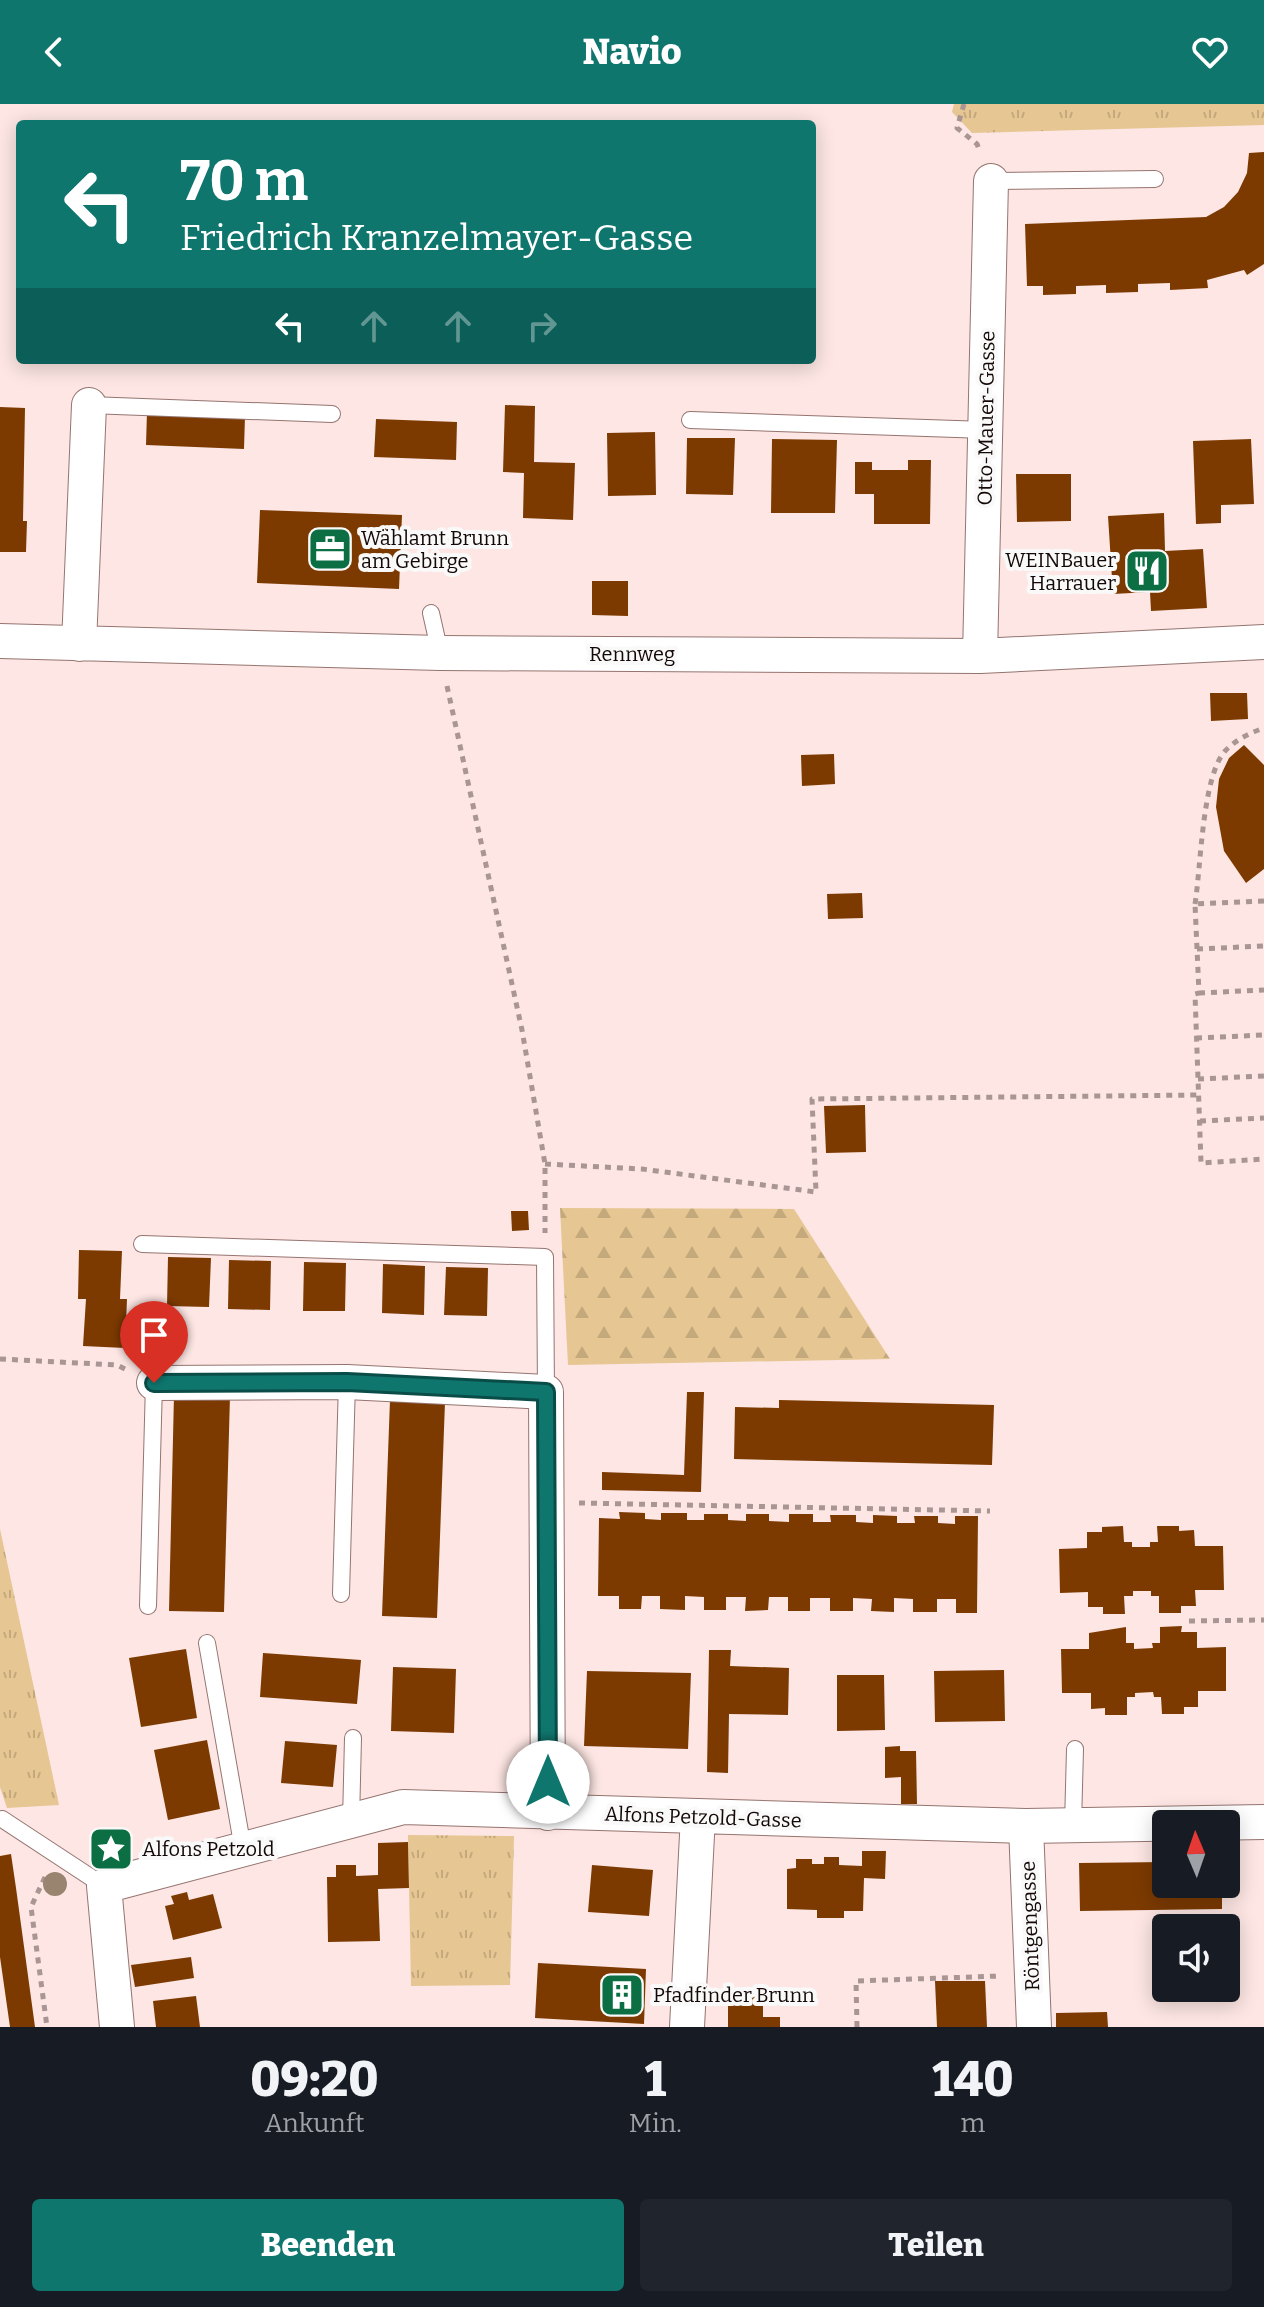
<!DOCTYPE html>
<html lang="de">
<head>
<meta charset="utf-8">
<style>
  :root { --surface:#171b24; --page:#20242c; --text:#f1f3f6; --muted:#9ea1a6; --accent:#0f766e }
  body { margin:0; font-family:Bitter,serif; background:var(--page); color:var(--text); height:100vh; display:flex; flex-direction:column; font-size:30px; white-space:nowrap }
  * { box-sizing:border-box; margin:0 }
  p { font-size:26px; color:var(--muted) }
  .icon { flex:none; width:44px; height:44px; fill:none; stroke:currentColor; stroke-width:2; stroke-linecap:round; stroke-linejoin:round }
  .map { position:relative; height:1923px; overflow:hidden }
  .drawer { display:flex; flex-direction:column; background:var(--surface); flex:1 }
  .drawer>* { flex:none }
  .top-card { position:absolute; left:16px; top:16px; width:800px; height:244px; border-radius:8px; box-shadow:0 4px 20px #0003; background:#0f766e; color:#fff; overflow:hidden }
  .needle { width:52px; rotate:358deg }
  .buttons { position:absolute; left:1152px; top:1706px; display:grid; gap:16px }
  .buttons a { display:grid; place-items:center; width:88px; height:88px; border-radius:8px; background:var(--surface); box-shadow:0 4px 20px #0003; font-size:40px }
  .pin { position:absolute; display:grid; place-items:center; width:68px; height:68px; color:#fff; margin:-82px -34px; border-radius:50% 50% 50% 0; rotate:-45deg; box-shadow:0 0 8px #0007 }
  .pin .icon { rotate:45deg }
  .me { position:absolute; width:88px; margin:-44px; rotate:0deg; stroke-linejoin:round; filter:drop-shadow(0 0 6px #0008) }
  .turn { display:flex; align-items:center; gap:28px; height:168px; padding:0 32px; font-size:36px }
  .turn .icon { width:104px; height:104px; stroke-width:2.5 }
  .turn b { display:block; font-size:56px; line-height:68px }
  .lanes { display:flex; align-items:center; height:76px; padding:0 32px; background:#0003; justify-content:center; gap:40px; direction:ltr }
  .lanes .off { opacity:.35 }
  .eta { display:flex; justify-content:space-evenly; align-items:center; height:136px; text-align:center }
  .eta b { font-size:48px; font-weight:800; line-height:56px }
  .cta { display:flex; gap:16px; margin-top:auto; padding:16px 32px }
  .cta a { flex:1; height:92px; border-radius:8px; background:var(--accent); color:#fff; font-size:32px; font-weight:800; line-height:92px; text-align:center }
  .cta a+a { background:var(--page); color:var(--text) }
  header { display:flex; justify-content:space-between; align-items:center; height:104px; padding:0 32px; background:var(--accent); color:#fff; font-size:36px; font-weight:800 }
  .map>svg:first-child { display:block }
  .grass { fill:url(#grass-tufts) }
  .forest { fill:url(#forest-firs) }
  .building { fill:#7c3a00 }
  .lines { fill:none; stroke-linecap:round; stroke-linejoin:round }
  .lane-casing { stroke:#957470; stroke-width:18 }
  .street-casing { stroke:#957470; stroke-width:36 }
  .path { stroke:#a99694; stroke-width:5; stroke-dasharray:6 6; stroke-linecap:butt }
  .lane { stroke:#fff; stroke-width:16 }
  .street { stroke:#fff; stroke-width:34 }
  .tree { fill:#998470 }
  .route-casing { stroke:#0a4d48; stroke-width:20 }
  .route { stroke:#0f766e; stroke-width:14 }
  .labels { text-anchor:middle; stroke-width:8; stroke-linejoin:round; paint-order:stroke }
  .street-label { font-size:20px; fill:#130807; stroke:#f9f9f9 }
  .poi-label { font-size:20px; fill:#130807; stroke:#f9f9f9; text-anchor:start }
</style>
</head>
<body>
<header><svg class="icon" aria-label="back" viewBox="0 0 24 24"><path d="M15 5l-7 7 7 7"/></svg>Navio<svg class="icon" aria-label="heart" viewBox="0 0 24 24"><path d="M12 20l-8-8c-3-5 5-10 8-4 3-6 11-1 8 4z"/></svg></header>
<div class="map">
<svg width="1264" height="1923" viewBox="0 0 1264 1923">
  <defs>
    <pattern id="grass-tufts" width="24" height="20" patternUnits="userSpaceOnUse" patternTransform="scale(2)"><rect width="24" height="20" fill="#e6c692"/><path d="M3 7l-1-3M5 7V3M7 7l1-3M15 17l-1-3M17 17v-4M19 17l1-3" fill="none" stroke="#c4a97c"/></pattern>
    <pattern id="forest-firs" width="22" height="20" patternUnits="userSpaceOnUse" patternTransform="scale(2)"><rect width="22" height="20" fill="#e6c692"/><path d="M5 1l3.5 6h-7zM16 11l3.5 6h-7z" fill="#c4a97c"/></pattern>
  </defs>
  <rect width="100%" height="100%" fill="#fde6e3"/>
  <!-- grass -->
  <path class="grass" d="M954,0H1264V21L972,29L952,8Z
    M0,1425L59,1701L7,1704L0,1683Z
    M408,1731L514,1732L510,1881L411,1882Z"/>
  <!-- forest -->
  <path class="forest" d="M560,1104L794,1105L890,1255L568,1261Z"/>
  <!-- building -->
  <path class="building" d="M1264,48V160L1247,171L1244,166L1207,176L1208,184L1170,186V179L1138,180V188L1106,189V181L1076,182V190L1043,191V182H1027L1025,120L1206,113L1224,103L1238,88L1247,69L1249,49Z
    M505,301L535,302L534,358L575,359L573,416L523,414L524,369L503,368Z
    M0,303L25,304L23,417H27L26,448H0Z
    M147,308L245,312L244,345L146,341Z
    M376,315L457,318L456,356L374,353Z
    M655,328L656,391L608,392L607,329Z
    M687,334H735L733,391L686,390Z
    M772,335L837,336L835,409H771Z
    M1251,335L1254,400L1221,401V419L1196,420L1193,337Z
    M908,356H931L930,420H874V390H855V358H872V366H908Z
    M1016,370H1071V417L1017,418Z
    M260,406L402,411L399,485L257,479Z
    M1164,409L1165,447L1203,445L1207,504L1151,507L1150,488L1113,490L1108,412Z
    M592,477H628V512L592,511Z
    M1210,589H1247L1248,615L1211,617Z
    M1244,641L1264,661V765L1246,779L1224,747L1216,703L1219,675L1229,654Z
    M834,650L835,680L802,682L801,651Z
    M862,789L863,814L828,815L827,790Z
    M865,1001L866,1048L826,1049L824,1002Z
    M511,1107H528L529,1126L512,1127Z
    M79,1146L122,1147L120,1195H127L125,1244L83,1242L86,1195H78Z
    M168,1153L211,1154L209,1203L167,1202Z
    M229,1156L271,1157L270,1206L228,1205Z
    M304,1158L346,1159L345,1207H303Z
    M383,1160L425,1162L424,1211L382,1209Z
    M446,1163L488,1164L487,1212L444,1211Z
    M687,1288H704L701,1388L602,1386V1368L684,1371Z
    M174,1291L230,1292L224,1508L169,1507Z
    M390,1296L445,1298L437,1514L382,1512Z
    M779,1296L994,1301L992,1361L734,1355L735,1303L779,1304Z
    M619,1408L645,1409V1415L661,1416V1409H687V1416H704V1410H728V1416L746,1417V1410H769V1417L789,1418V1410H813V1418H831L830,1411H856V1418L873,1419V1411L897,1412V1419H915L914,1412H938V1419L955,1420V1412H978L977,1509H956V1495H937V1508H913V1495L894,1494V1508L871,1507L872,1495L853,1494V1507H830V1494H810V1507H788V1493H769L768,1506L745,1507L746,1493H726V1506H704V1493L685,1492V1506L660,1505V1492H642L641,1505H619V1492H598L599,1414L620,1415Z
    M1123,1422L1124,1438H1132V1443H1150V1438H1158L1157,1422H1179V1427L1194,1426L1195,1442H1223L1224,1486H1195L1196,1502H1181V1509H1159V1492H1151V1487H1133V1492H1124L1125,1510H1103V1503H1088V1488L1060,1489L1059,1445L1087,1444V1428H1102V1423Z
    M1182,1522L1181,1528H1197V1544L1226,1543V1587H1198V1603H1184V1610H1162L1161,1593H1154L1153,1588L1135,1589V1593H1127V1611H1105V1604L1091,1605V1589H1062L1061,1545H1089V1529L1126,1523V1539H1134V1545L1153,1544L1152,1539H1160V1523Z
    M186,1545L197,1614L141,1623L129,1554Z
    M709,1546H731L730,1562L789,1564L788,1611L729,1610L728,1669L707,1668Z
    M263,1549L361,1556L357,1600L260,1593Z
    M393,1563L456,1565L454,1629L391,1627Z
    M1004,1566L1005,1617L935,1618L934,1567Z
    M587,1567L691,1569L688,1645L584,1642Z
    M837,1571H884L885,1626L837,1627Z
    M207,1636L220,1705L168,1716L154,1646Z
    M285,1637L337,1641L333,1683L281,1679Z
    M900,1642V1647H916L917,1700H901V1673L885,1674V1643Z
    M408,1738L409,1784L378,1785L380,1837L328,1838L327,1773H336V1761H356V1772L378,1771V1739Z
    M862,1747H886L885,1775L864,1774L863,1807H844V1814H817V1806L787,1805V1765L796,1764V1755H812V1760H824V1753H839V1761L862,1762Z
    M11,1750L16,1784L35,1923H10L0,1853V1752Z
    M1166,1758V1780H1222V1805L1080,1807L1079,1759Z
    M592,1761L653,1766L649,1812L588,1808Z
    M187,1788L189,1796L213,1790L222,1824L173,1836L165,1802L174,1800L171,1792Z
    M191,1853L194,1874L135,1883L131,1861Z
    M538,1859L646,1865L644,1920L535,1914Z
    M935,1877H985L987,1923H937Z
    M728,1891H763V1913H780V1923H728Z
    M196,1892L200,1923H156L153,1897Z
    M1107,1908L1108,1923H1056V1909Z"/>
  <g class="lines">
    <!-- lane casing -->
    <g class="lane-casing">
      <path id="lane" d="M991,77L1155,75
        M89,301L332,310
        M690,316L986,326
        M431,509L440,549
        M142,1140L545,1153L546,1288
        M341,1490L347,1278
        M148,1502L154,1279
        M207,1539L243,1745
        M2,1715L104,1782
        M351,1717L353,1634
        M1073,1721L1075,1645"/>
    </g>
    <!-- street casing -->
    <g class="street-casing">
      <path id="street" d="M0,537L440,549L980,552L1264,538
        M79,540L89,301
        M980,552L991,77
        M154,1279L347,1278L546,1288L548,1709
        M1026,1722L1034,1923
        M117,1923L104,1782L403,1703L1026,1722L1264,1718
        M687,1923L698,1712"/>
    </g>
    <!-- path -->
    <path class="path" d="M964,0L957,24L977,40L980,48
      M447,582L522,926L545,1060V1129
      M1264,797L1195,800L1199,889L1195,890L1201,1059L1264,1055
      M1195,800C1201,764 1202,670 1226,646C1237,635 1250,629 1264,624
      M1197,845L1264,842
      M1199,889L1264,886
      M1196,934L1264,931
      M1198,975L1264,972
      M1200,1017L1264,1014
      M545,1060L642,1065L816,1088L812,995L1199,991
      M0,1255L117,1261L125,1265
      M579,1399L990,1407
      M1189,1517L1264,1516
      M45,1773L31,1803L47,1923
      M857,1923L856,1877L1000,1872"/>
    <!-- lane -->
    <use href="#lane" class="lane"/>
    <!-- street -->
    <use href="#street" class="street"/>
  </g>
  <!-- trees -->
  <circle class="tree" cx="55" cy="1780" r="12"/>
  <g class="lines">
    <!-- route casing -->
    <g class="route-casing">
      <path id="route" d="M154,1279L347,1278L546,1288L548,1678"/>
    </g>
    <!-- route -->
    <use href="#route" class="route"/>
  </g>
  <!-- icons -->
  <defs>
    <g id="office-square" transform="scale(2.3)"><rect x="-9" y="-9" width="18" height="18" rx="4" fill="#0c6f44" stroke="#f9f9f9"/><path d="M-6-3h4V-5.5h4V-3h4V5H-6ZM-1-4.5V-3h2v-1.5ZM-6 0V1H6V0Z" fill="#fff"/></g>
    <g id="restaurant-square" transform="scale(2.3)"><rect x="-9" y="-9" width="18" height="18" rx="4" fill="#0c6f44" stroke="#f9f9f9"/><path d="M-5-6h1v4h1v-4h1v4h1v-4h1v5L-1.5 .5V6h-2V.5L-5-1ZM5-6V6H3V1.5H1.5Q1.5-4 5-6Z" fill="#fff"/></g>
    <g id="sight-square" transform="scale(2.3)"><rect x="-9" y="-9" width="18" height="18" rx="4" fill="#0c6f44" stroke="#f9f9f9"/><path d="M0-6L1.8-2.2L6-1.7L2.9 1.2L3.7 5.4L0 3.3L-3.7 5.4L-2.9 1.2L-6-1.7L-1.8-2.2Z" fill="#fff"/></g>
    <g id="building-square" transform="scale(2.3)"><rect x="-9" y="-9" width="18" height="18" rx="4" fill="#0c6f44" stroke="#f9f9f9"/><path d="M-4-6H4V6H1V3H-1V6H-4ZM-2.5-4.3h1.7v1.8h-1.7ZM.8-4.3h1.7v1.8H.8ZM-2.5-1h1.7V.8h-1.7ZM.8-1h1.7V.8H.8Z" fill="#fff"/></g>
  </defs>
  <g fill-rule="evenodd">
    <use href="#office-square" x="330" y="445"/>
    <use href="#restaurant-square" x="1147" y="467"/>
    <use href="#sight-square" x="111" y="1745"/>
    <use href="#building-square" x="622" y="1891"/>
  </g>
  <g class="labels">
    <!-- street labels -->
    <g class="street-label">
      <text transform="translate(986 314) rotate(-89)" y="7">Otto-Mauer-Gasse</text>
      <text x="632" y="557">Rennweg</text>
      <text transform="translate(703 1713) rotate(2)" y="7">Alfons Petzold-Gasse</text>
      <text transform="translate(1030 1822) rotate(-92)" y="7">Röntgengasse</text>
    </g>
    <!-- poi labels -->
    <g class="poi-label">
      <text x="361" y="441">Wählamt Brunn<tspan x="361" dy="23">am Gebirge</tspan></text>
      <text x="1116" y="463" text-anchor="end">WEINBauer<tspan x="1116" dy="23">Harrauer</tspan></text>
      <text x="142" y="1752">Alfons Petzold</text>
      <text x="653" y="1898">Pfadfinder Brunn</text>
    </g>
  </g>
</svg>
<div class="buttons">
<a><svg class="needle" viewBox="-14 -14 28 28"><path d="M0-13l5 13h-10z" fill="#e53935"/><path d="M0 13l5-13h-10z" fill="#9ea1a6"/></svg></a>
<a><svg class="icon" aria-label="sound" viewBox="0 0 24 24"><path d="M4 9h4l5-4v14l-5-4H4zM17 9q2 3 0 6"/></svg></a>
</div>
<div class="pin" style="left:154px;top:1279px;background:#d93025"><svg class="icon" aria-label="arrive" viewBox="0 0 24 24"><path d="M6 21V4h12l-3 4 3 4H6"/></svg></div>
<svg class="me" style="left:548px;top:1678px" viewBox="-20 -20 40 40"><circle r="19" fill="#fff"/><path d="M0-13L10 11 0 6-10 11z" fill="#0f766e"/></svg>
<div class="top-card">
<div class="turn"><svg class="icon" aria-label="left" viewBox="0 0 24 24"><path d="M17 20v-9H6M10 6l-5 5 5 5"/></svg><div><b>70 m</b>Friedrich Kranzelmayer-Gasse</div></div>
<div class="lanes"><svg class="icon" aria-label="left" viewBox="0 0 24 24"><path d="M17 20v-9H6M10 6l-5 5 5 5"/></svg><svg class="icon off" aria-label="ahead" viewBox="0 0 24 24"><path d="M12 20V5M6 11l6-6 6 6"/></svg><svg class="icon off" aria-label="ahead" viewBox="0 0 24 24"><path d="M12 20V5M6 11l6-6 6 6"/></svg><svg class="icon off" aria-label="right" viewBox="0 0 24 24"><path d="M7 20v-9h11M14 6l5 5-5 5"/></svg></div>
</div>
</div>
<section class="drawer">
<div class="eta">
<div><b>09:20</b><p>Ankunft</p></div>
<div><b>1</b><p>Min.</p></div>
<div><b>140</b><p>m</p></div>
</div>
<div class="cta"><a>Beenden</a><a>Teilen</a></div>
</section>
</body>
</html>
